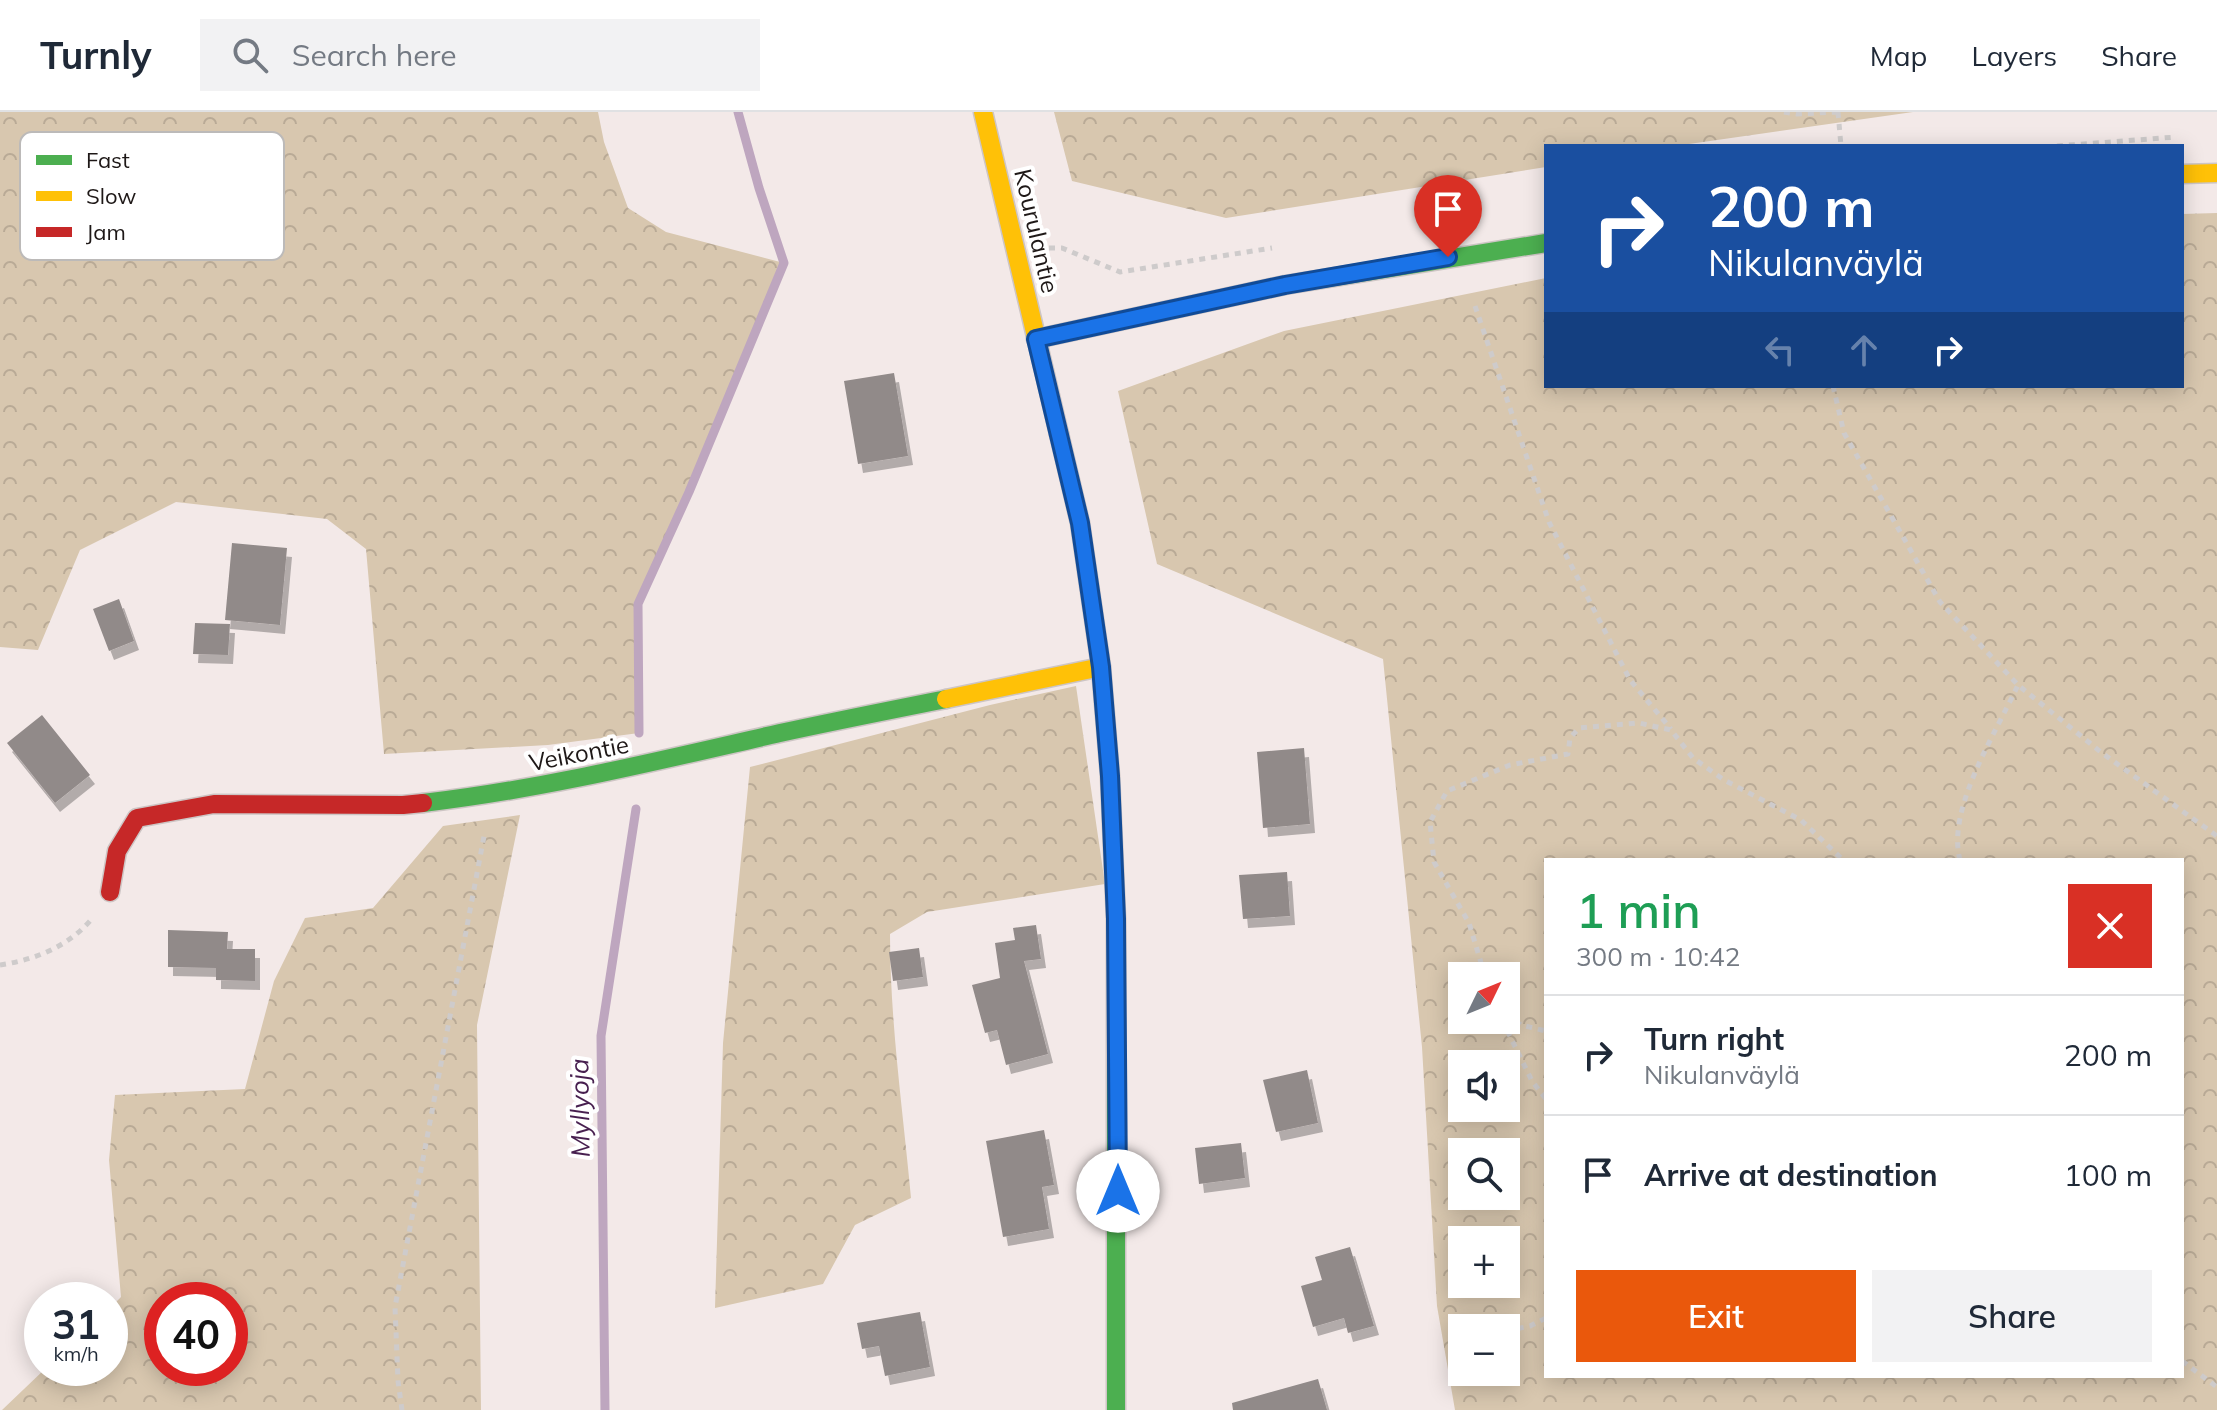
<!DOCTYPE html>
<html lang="en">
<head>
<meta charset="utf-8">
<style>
  :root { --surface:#fff; --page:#f2f2f3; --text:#1f2937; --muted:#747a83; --line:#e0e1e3; --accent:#ea580c }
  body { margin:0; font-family:Mulish,sans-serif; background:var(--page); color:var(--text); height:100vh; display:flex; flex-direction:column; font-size:30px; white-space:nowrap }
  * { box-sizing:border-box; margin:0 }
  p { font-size:26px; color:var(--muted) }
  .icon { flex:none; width:44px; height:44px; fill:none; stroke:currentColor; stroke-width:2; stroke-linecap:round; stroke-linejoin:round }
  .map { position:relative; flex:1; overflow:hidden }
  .details { position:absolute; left:1544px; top:746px; width:640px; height:520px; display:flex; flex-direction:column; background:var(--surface); border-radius:0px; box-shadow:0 4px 20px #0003 }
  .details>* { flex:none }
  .hud { position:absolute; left:1544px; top:32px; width:640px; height:244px; border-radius:0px; box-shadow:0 4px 20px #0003; background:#1a4fa0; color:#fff; overflow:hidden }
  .needle { width:52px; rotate:47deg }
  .buttons { position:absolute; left:1448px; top:850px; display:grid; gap:16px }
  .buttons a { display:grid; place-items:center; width:72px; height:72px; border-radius:0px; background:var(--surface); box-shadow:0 4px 20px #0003; font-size:40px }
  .speed { position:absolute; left:24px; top:1170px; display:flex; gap:16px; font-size:40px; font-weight:700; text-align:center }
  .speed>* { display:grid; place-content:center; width:104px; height:104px; border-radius:50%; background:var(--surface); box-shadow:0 4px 20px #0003; line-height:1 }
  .speed small { font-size:20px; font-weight:400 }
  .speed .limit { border:12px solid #d22; background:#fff; color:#111 }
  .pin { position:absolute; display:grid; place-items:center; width:68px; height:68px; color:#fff; margin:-82px -34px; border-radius:50% 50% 50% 0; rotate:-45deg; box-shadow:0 0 8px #0007 }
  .pin .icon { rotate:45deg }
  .me { position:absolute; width:88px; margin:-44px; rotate:0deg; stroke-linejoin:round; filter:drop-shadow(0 0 6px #0008) }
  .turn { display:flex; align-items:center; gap:28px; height:168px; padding:0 32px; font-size:36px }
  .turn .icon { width:104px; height:104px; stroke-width:2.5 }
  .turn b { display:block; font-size:56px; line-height:68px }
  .lanes { display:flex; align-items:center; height:76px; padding:0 32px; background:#0003; justify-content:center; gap:40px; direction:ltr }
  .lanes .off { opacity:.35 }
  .round { display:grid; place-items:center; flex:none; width:84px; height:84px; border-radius:0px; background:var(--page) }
  .overview { display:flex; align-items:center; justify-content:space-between; height:136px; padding:0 32px }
  h1 { font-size:48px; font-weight:600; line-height:60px; color:#1e9e55 }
  .action { display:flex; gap:16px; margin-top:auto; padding:16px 32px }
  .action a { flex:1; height:92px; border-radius:0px; background:var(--accent); color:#fff; font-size:32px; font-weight:600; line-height:92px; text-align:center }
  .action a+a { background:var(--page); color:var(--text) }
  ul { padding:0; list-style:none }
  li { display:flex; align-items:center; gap:24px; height:120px; padding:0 32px; border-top:2px solid var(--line) }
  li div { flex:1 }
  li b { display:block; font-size:30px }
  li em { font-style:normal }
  header { display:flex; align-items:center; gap:48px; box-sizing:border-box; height:112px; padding:0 40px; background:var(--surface); border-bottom:2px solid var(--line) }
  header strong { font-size:38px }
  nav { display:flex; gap:44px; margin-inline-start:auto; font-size:28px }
  .search { width:560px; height:72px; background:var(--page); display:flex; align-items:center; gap:20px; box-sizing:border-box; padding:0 28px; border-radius:0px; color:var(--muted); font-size:30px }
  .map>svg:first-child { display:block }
  .forest { fill:url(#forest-crowns); fill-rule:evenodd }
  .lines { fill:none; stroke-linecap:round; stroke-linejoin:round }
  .stream { stroke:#bea6bf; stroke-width:9 }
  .building { fill:#918a89; filter:url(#shadow) }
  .fast-casing { stroke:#cdc5c4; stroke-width:21 }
  .slow-casing { stroke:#cdc5c4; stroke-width:21 }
  .jam-casing { stroke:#cdc5c4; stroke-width:21 }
  .path { stroke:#cecbcb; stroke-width:5; stroke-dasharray:6 6; stroke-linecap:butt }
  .fast { stroke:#4caf50; stroke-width:18 }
  .slow { stroke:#ffc107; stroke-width:18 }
  .jam { stroke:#c62828; stroke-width:18 }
  .route-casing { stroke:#114b97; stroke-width:20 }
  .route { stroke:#1a73e8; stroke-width:14 }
  .labels { text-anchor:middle; stroke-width:8; stroke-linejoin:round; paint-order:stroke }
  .street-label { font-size:24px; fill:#1e1817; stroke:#fff }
  .water-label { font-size:26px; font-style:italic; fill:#471f4f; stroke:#fff }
  .key { fill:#fff; stroke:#bcbab9; stroke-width:2 }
  .key-label { font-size:22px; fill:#1e1817 }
</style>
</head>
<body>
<header>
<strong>Turnly</strong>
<div class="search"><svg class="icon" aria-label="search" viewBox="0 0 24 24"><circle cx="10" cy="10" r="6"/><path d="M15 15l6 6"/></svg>Search here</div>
<nav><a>Map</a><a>Layers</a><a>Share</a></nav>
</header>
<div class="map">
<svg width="2217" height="1298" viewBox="0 0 2217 1298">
  <defs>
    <pattern id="forest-crowns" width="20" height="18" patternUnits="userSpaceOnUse" patternTransform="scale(2)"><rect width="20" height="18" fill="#d8c7af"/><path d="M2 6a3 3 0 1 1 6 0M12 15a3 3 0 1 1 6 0" fill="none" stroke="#b9aa96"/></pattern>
    <filter id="shadow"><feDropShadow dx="5" dy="9" stdDeviation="0" flood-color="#0004"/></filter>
  </defs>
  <rect width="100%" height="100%" fill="#f3e9e8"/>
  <!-- forest -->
  <path class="forest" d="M0,0H598L604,30L628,96L666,120L784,151L689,380L638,492L639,621L548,633L384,642L366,437L327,407L176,390L80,438L38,538L0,535Z
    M1054,0H1913L1675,34H1546V55L1226,106L1072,69Z
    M2217,101V1298H1455L1437,1194L1422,935L1383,547L1157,452L1118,279L1284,219L1546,166V274H2182V102ZM1546,748H2182V1264H1546ZM1462,864H1506V908H1462ZM1462,952H1506V996H1462ZM1462,1040H1506V1084H1462ZM1462,1128H1506V1172H1462ZM1462,1216H1506V1260H1462Z
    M1076,574L1105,772L927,800L890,822C890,911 903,998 911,1086L855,1113L823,1172L715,1196L723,931L750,655L990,593Z
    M520,703L477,913L481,1298H2L46,1256H110V1196L121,1185L109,1048L115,983L245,977L274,869L305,806L373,796L443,714ZM162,1188H230V1256H162Z"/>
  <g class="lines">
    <!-- stream -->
    <path class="stream" d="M639,621L638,492L689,380L784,151L759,76L738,0
      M605,1298L601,924L636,697"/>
  </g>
  <!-- building -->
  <path class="building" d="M894,261L908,344L858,352L844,269Z
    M232,431L287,436L280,513L225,508Z
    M119,487L134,529L109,539L93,497Z
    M195,511L230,512L228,543L193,542Z
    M42,603L90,663L55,691L7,631Z
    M1304,636L1310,712L1263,716L1257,640Z
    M1287,760L1290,804L1243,807L1239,763Z
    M1036,813L1041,847L1024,849L1048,942L1006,953L997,918L985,921L972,873L1000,866L995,831L1015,828L1013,816Z
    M168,818L228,820L227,837H255V869L216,868V856L168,855Z
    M919,836L923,865L893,869L889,840Z
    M1307,958L1318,1011L1276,1020L1263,968Z
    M1044,1018L1054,1073L1042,1075L1049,1117L1003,1125L986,1029Z
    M1241,1031L1245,1066L1199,1072L1195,1036Z
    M1350,1135L1374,1214L1348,1221L1344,1206L1313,1215L1301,1174L1322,1168L1315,1145Z
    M920,1200L930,1255L885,1264L879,1234L862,1237L857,1211Z
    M1318,1267L1327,1298H1233L1232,1291Z"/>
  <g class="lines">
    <!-- fast casing -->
    <g class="fast-casing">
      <path id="fast" d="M1036,227L1285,173L1546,131
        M1059,322L1080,411L1101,555L1110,664L1116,807V1298
        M423,691C544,677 661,648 780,621C835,609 891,598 946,587"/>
    </g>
    <!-- slow casing -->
    <g class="slow-casing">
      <path id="slow" d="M983,0L1059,322
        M2182,62L2217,61
        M946,587L1101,555"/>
    </g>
    <!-- jam casing -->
    <g class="jam-casing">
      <path id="jam" d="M110,780L117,739L137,706L214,692L403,693L423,691"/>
    </g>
    <!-- path -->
    <path class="path" d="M1784,0L1797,2L1837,0
      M1838,0L1841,34
      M2057,34L2176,25
      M1049,136H1062L1120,160L1272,136
      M1475,194L1549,410L1630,568L1671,617
      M1833,274L1844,321L1940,490L2018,573L2102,641L2217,724
      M1960,748C1946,697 1997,619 2018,573
      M0,853C34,848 67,835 90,809
      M1485,864L1469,811L1434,750L1430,710L1447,679L1510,653L1568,642L1570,626L1579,616L1639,611L1671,618L1693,646L1724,668L1801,708L1843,748
      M1506,902L1521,913L1546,919
      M1502,908L1532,969L1546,987
      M1506,1219L1530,1214L1546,1206
      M2182,1249L2217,1275
      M402,1298L398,1269L395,1195L485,719"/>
    <!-- fast -->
    <use href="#fast" class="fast"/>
    <!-- slow -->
    <use href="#slow" class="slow"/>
    <!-- jam -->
    <use href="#jam" class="jam"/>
  </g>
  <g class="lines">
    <!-- route casing -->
    <g class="route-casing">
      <path id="route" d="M1118,1079L1116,807L1110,664L1101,555L1080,411L1036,227L1285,173L1448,145"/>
    </g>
    <!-- route -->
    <use href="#route" class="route"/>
  </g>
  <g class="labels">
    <!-- street labels -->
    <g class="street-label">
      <text transform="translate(1036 119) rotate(77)" y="8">Kourulantie</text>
      <text transform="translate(579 642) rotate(-11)" y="8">Veikontie</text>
    </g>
    <!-- water labels -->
    <g class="water-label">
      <text transform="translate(580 996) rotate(-91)" y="9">Myllyoja</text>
    </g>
  </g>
  <!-- legend -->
  <rect x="20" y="20" width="264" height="128" rx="12" class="key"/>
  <rect x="36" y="43" width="36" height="10" fill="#4caf50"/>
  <rect x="36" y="79" width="36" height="10" fill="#ffc107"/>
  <rect x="36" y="115" width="36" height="10" fill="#c62828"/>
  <g class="key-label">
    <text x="86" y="56">Fast</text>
    <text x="86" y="92">Slow</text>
    <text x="86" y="128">Jam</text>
  </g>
</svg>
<div class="buttons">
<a><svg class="needle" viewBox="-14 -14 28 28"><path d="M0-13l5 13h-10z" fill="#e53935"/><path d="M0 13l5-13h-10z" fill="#747a83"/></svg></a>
<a><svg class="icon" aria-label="sound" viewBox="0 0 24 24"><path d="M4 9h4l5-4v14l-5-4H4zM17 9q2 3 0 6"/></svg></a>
<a><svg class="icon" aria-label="search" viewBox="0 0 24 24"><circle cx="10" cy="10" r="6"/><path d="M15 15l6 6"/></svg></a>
<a>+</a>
<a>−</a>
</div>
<div class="speed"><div>31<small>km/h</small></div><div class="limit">40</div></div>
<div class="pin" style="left:1448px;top:145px;background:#d93025"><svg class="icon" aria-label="arrive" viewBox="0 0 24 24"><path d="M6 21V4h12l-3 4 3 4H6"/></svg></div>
<svg class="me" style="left:1118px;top:1079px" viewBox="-20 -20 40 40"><circle r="19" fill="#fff"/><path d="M0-13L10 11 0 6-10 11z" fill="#1a73e8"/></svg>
<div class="hud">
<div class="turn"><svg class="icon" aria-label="right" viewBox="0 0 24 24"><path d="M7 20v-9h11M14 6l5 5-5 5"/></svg><div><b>200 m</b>Nikulanväylä</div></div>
<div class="lanes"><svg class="icon off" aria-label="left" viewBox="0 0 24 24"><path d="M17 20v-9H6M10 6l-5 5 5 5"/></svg><svg class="icon off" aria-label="ahead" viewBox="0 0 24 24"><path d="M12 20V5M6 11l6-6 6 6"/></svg><svg class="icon" aria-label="right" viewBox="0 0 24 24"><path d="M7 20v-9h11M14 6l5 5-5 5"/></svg></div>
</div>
<section class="details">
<div class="overview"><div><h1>1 min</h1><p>300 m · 10:42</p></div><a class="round" style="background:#d93025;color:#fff"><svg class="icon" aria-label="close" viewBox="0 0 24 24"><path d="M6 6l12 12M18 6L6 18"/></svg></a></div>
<ul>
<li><svg class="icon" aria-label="right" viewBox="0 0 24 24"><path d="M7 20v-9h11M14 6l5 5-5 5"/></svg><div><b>Turn right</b><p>Nikulanväylä</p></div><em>200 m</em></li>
<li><svg class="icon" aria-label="arrive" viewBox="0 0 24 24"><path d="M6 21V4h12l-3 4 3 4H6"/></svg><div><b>Arrive at destination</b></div><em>100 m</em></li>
</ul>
<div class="action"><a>Exit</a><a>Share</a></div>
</section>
</div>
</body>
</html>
